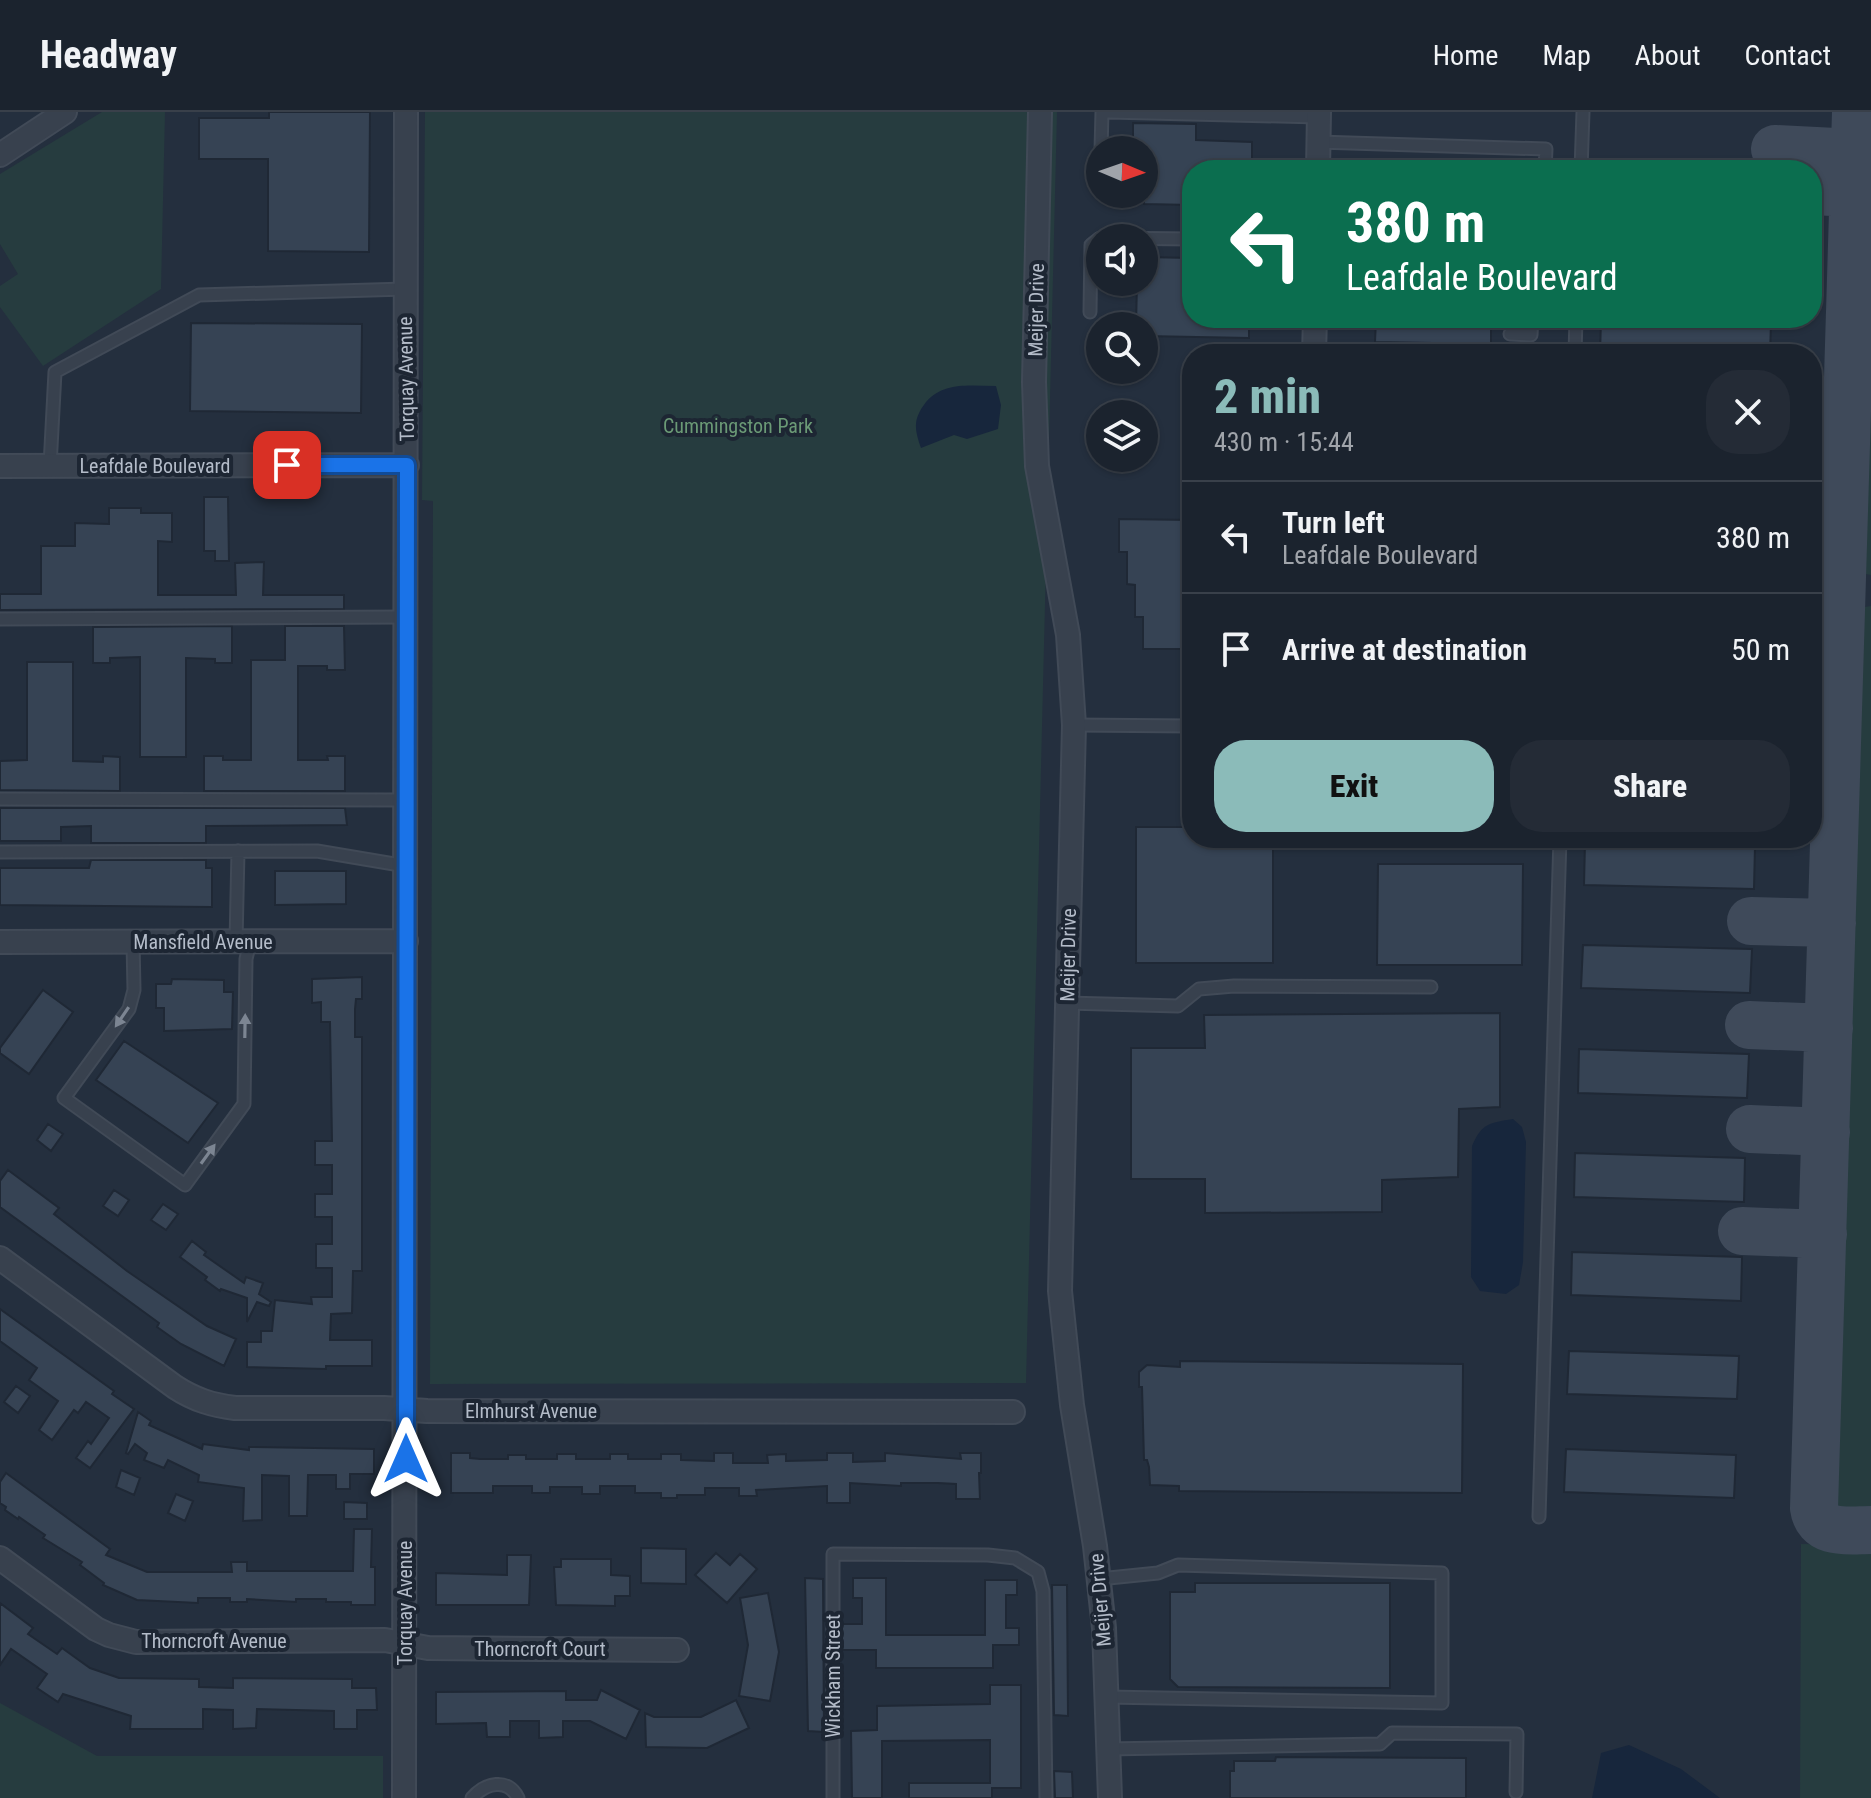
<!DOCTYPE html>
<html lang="en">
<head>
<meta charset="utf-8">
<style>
  :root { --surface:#1b232e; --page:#242b36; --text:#f1f3f6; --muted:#a0a4aa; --line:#39404a; --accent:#8bbbb9 }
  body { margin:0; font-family:"Roboto Condensed",sans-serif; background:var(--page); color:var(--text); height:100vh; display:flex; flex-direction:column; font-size:30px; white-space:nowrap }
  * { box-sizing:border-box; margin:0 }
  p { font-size:26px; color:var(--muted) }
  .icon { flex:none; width:44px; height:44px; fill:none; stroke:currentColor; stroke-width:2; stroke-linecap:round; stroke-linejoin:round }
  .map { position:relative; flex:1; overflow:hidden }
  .sheet { position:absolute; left:1182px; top:232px; width:640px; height:504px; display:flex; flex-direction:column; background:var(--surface); border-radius:32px; box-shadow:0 2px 6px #0004,0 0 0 2px var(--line) }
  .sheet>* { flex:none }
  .guide { position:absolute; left:1182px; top:48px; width:640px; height:168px; border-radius:32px; box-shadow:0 2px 6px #0004,0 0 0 2px var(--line); background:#0b6e4f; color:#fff; overflow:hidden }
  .needle { width:52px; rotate:92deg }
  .controls { position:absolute; left:1086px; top:24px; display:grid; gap:16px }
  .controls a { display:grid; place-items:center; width:72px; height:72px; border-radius:50%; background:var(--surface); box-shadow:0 2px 6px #0004,0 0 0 2px var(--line); font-size:40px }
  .pin { position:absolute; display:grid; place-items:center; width:68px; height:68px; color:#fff; margin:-34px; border-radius:16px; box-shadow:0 4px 12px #0006 }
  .me { position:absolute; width:88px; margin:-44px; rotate:0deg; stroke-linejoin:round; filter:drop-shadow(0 0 6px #0008) }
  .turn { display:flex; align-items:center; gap:28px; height:168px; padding:0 32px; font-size:36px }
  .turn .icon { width:104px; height:104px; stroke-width:2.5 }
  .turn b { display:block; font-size:56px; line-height:68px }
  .round { display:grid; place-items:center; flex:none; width:84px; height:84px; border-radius:32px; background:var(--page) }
  .summary { display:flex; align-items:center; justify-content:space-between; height:136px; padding:0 32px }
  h1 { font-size:48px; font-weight:800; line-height:60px; color:var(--accent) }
  .action { display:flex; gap:16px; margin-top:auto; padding:16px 32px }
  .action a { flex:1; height:92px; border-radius:32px; background:var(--accent); color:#111; font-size:32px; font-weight:800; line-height:92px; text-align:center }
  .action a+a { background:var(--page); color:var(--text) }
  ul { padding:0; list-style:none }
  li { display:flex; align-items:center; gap:24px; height:112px; padding:0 32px; border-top:2px solid var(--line) }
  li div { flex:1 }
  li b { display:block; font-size:30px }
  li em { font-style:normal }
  header { display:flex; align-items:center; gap:48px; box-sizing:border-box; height:112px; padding:0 40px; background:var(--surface); border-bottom:2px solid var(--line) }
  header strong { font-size:38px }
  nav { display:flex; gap:44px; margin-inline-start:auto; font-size:28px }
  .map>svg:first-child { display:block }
  .green { fill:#263c3f }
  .water { fill:#17263c }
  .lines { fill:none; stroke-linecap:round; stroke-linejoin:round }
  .taxiway { stroke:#3f4a5a; stroke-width:48 }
  .building { fill:#364354; stroke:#1f2835; stroke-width:2 }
  .service-casing { stroke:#414a57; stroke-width:15 }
  .minor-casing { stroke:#414a57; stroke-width:26 }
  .service { stroke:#38414e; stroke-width:11 }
  .minor { stroke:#38414e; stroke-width:22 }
  .oneway { fill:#7c8592 }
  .route-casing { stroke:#114b97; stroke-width:20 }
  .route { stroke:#1a73e8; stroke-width:14 }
  .labels { text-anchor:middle; stroke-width:8; stroke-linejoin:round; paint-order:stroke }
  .street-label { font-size:20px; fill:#b4bcc9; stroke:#1d2633 }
  .park-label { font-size:20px; fill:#6b9a76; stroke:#1d2633 }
</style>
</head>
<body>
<header>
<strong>Headway</strong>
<nav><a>Home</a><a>Map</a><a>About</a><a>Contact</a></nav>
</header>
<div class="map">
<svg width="1871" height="1686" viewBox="0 0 1871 1686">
  <rect width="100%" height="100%" fill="#242f3e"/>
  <!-- green -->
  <path class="green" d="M102,0H165L161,177L43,254L0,195V174L18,162L0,132V62Z
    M425,0H1057L1026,1271L430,1272L433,389L422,388Z
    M1867,0H1871V463L1860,461L1854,419Z
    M1871,494V1408L1831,1401L1826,1352L1851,540L1859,496Z
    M1801,1432L1871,1433V1686H1800Z
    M0,1591L97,1644H383V1686H0Z"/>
  <!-- water -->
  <path class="water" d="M996,274L1001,293L998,317L967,327L954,323L921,336C914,316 913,307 926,290C944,269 971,274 996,274Z
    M1513,1007L1522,1015L1526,1030L1523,1150L1519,1173L1506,1182L1480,1179L1471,1165L1472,1034C1482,1011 1489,1011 1513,1007Z
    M1629,1633L1681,1657L1720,1686H1592L1601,1641Z"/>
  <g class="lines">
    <!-- taxiway -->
    <path class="taxiway" d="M1856,0L1814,1396C1818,1424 1849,1418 1871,1418
      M1775,37L1855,41
      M1812,79L1854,81
      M1751,809L1832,811
      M1749,913L1829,916
      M1750,1017L1826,1020
      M1742,1119L1823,1122"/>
  </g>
  <!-- building -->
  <path class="building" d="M269,0H370L369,140L268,139V47H199V6H269Z
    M1133,11L1196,12V28L1252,30V58H1192V93L1144,92V38H1133Z
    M1144,145L1192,146V206H1249V226L1144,224V214H1136L1137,170H1144Z
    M1376,206H1491V232L1375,230Z
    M1601,207L1771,211L1770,242H1600Z
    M191,211L362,212L361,301L190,299Z
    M204,385H228L229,449H215V439H204Z
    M109,396H141V401H172V430L158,429V483H236L235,451L264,450L263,483H344V497L0,498V482H41V434H75V411L109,412Z
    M1119,407L1192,408V537H1143V505H1135V473L1127,472V440H1119Z
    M232,514V551H215V547L186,546V645H140V545L110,546V551H93V515Z
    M285,514H344L345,558H327V554H298V648H328L327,644H345V679H204V644H223V648H251V548H285Z
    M27,550H73V649L103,650V644L120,645V679L0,678V649L27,648Z
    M0,696H345L347,713L206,714V731H91V714L61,715V729H0Z
    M1136,715H1192V726H1273V851H1136Z
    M1585,730L1755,734L1754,777L1584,773Z
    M91,748H206V756H212V795L0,793V756H89Z
    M1378,752H1523L1522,853H1377Z
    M275,759H346V792L275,793Z
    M1583,833L1752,837L1750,881L1581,876Z
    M362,865V887H356L355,897V925H362V1159H353L352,1201L331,1202L330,1228H372V1254H326V1257L247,1255V1230H261V1219H272L275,1188L312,1192L311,1185H332V1156H316V1132H332V1105H315V1082H332V1053H315V1029H332L330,910H321V890L312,891V867Z
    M172,867L224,868V880H233L232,917L164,919V896H156V872H171Z
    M43,878L73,900L29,962L0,941V936Z
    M1500,901V995L1459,997L1458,1065L1382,1068V1100L1205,1101V1067H1131V936H1205L1204,903Z
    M124,929L218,991L188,1031L96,968Z
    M1579,937L1749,942L1747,986L1578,981Z
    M48,1012L63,1022L51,1039L37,1028Z
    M1575,1041L1745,1046L1744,1090L1574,1085Z
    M8,1058L59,1096L54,1102L127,1159L207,1214L236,1227L224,1254L181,1232L157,1215L159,1211L0,1095V1069Z
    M114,1078L129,1088L118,1104L103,1094Z
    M163,1092L178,1102L166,1118L151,1108Z
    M192,1129L206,1140L204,1143L244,1171L246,1165L263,1171L259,1182L271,1190L269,1194L257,1190L247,1210V1186L221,1177L220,1179L205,1168L207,1165L180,1145Z
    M1572,1140L1742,1145L1741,1189L1571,1183Z
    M0,1197L114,1279L112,1282L134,1297L90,1356L76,1346L88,1329L91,1332L109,1306L86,1290L78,1301L74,1298L52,1328L39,1318L58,1289L29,1268L37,1256L0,1229Z
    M1569,1239L1739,1244L1737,1287L1567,1282Z
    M1180,1249L1463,1252L1462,1381L1179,1379V1374L1150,1373L1149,1355L1147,1348H1144L1142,1275H1139V1260L1147,1253L1180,1255Z
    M16,1274L30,1284L18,1301L4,1290Z
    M138,1300L151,1309L149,1313L202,1337L203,1332L249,1338V1335L374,1337V1362H350V1377H336V1363H308L307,1404H289V1364L262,1363V1408L243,1409L244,1376L198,1370L199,1363L168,1348L164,1356L144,1348L147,1341L135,1332L128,1342L126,1341Z
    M1566,1337L1736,1343L1734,1386L1564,1380Z
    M451,1341H470V1346L480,1347H508V1343H526V1347H557V1342H576V1347H610V1342H628V1347H661V1342H681V1348L714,1349V1341H733V1351H768L767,1343L786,1342V1349L827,1348V1341H853V1350L885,1349V1341L961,1347L960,1341H981V1361H979L980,1387H956V1372L938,1371H901V1374L850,1371V1391H827V1374L756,1378L757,1384H739V1376H705V1383H677V1386H661V1381H635V1374H600V1382H582V1375H550V1381H532V1374H493V1381H451Z
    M121,1358L140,1366L134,1383L116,1375Z
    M6,1361L110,1437L106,1443L147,1460H232L231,1450H247V1459H353L354,1417H372L371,1455H375V1493H351V1490H326V1487H296V1490L247,1487V1490H230V1486H198V1491L137,1488L103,1473L104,1471L80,1453L82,1450L43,1426L45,1423L19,1405L18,1407L5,1398L6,1395L0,1391V1370Z
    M176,1382L193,1389L185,1409L168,1401Z
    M344,1390L367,1391V1407H344Z
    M641,1436L686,1437V1472L641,1471Z
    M716,1441L730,1453L740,1442L757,1457L727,1491L695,1463Z
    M507,1443H531L529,1493H436V1461L507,1463Z
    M561,1447H611V1463L630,1464V1484H615V1494L556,1493L554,1455H561Z
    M805,1466L823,1467L824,1620L808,1619Z
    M853,1466H886V1523H985V1468H1017V1483H1006V1516H1019V1533H993V1556H876V1538H842V1512H862V1486H853Z
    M1195,1471H1390V1576L1178,1575L1170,1567V1480H1195Z
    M1052,1473H1067L1068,1604L1054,1603Z
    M768,1481L779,1540L770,1589L739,1584L748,1533L740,1486Z
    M0,1491L33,1516L28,1522L57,1542L62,1536L90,1556L119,1566L199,1567V1575L233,1576V1566L352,1567V1576H376L377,1598H357V1617H334V1599L257,1597L256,1616L233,1617V1598L203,1597V1617H130L131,1604L63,1582L58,1590L37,1576L47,1562L11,1537L0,1553Z
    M990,1573H1021V1676H992V1686H909V1671H990V1628L882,1629V1686H852L851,1619L877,1618V1594L990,1592Z
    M601,1578L640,1598L626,1627L590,1609H563V1625L539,1626V1609H510V1625H487L486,1611L436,1612V1580L566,1579V1588H597Z
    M736,1588L749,1616L707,1636L646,1635L645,1601L654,1605H701Z
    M1276,1645L1466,1646V1686H1230V1659H1234V1649H1275Z
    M1054,1659L1072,1660L1073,1686H1055Z"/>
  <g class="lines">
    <!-- service casing -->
    <g class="service-casing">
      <path id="service" d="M1109,0L1319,5
        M1318,30L1546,37L1545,58
        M1101,38L1102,0
        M1581,58L1583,0
        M1100,70V60
        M1100,126L1192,127
        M1090,200L1091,133L1100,126
        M1510,222L1531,223L1532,206
        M1575,242L1576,206
        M50,354L55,260L199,183L405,177
        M0,507L406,505
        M1074,613L1192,614
        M0,687L405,688
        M0,740L317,739L406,754
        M133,830L134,878L129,897L64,986L185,1073L244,992L246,847L250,830
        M236,830L238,739
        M1067,891L1178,894L1199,877L1234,874L1431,875
        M1539,1405L1560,726
        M1099,1467L1158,1461L1178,1453L1442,1461V1591L1107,1585
        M1108,1637L1380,1632L1392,1621L1517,1622L1516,1680
        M472,1686C485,1671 508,1665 518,1686
        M833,1686V1442L988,1443L1015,1446L1038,1460L1043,1479L1046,1686"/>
    </g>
    <!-- minor casing -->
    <g class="minor-casing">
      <path id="minor" d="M1040,0L1034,270L1037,354L1068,523L1074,613L1060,1179L1072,1293L1095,1434L1104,1516L1110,1686
        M0,43L65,0
        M1318,58L1319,0
        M1314,242L1315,206
        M0,354L407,353
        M0,830L406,829
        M0,1146L175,1275C195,1288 212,1293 235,1296H384L427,1299L1013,1300
        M0,1446L96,1517L109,1523L136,1530L385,1528L428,1536L677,1538
        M404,1686L406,0"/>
    </g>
    <!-- service -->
    <use href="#service" class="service"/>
    <!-- minor -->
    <use href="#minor" class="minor"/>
  </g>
  <!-- one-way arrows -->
  <defs><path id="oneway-solid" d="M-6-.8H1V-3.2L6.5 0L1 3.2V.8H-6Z" transform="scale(2)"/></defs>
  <g class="oneway">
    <use href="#oneway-solid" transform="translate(122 905) rotate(124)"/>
    <use href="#oneway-solid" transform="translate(245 914) rotate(-89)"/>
    <use href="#oneway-solid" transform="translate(208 1042) rotate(-54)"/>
  </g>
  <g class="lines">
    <!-- route casing -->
    <g class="route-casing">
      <path id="route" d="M287,353H407L406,1347"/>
    </g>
    <!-- route -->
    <use href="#route" class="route"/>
  </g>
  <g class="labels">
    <!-- street labels -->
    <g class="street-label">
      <text transform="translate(1036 198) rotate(-89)" y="7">Meijer Drive</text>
      <text transform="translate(406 267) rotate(-91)" y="7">Torquay Avenue</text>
      <text x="155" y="361">Leafdale Boulevard</text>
      <text x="203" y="837">Mansfield Avenue</text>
      <text transform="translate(1068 843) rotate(-89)" y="7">Meijer Drive</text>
      <text x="531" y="1306">Elmhurst Avenue</text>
      <text transform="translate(1100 1488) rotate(-95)" y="7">Meijer Drive</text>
      <text transform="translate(405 1491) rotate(-90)" y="7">Torquay Avenue</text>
      <text x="214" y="1536">Thorncroft Avenue</text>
      <text x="540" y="1544">Thorncroft Court</text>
      <text transform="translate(833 1564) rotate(-90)" y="7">Wickham Street</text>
    </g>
    <!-- park labels -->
    <g class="park-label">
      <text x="738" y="321">Cummingston Park</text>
    </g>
  </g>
</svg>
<div class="controls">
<a><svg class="needle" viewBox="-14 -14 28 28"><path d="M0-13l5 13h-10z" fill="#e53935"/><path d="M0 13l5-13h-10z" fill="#a0a4aa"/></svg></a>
<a><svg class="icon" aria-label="sound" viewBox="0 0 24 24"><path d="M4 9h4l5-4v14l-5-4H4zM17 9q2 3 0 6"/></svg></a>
<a><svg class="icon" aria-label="search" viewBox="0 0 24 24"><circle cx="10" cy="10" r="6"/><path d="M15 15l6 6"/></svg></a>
<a><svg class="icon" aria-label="layers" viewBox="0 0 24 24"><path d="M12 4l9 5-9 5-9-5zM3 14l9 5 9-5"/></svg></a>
</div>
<div class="pin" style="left:287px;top:353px;background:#d93025"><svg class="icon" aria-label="arrive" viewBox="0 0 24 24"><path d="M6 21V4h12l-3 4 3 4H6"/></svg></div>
<svg class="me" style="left:406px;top:1347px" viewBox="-20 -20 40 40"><path d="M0-17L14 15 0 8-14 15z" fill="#1a73e8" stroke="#fff" stroke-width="4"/></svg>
<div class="guide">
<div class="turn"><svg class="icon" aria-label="left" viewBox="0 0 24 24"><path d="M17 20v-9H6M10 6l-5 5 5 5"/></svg><div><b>380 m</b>Leafdale Boulevard</div></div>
</div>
<section class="sheet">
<div class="summary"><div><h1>2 min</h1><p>430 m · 15:44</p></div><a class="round"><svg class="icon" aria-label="close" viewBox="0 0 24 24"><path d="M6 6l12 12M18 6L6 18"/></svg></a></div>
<ul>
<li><svg class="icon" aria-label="left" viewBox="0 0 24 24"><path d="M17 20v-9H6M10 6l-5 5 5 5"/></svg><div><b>Turn left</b><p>Leafdale Boulevard</p></div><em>380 m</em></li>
<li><svg class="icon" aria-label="arrive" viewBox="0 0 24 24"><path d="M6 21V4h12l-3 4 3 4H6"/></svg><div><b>Arrive at destination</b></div><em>50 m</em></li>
</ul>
<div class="action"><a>Exit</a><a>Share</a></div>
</section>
</div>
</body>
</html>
